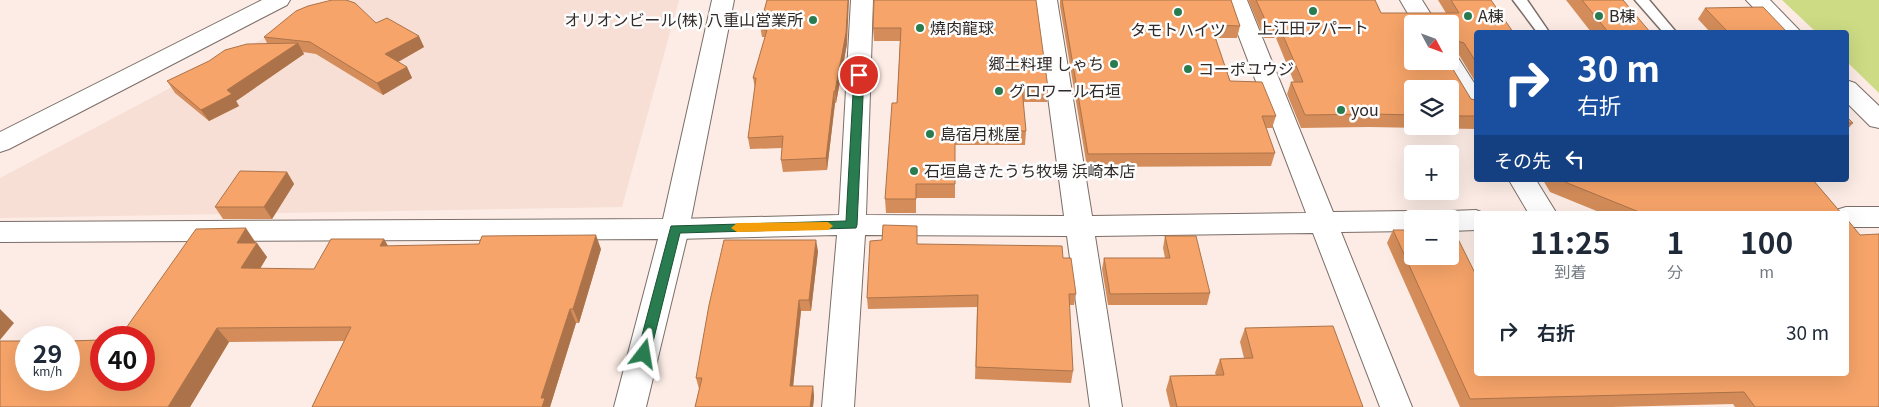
<!DOCTYPE html>
<html lang="ja">
<head>
<meta charset="utf-8">
<style>
  :root { --surface:#fff; --page:#f2f2f3; --text:#1f2937; --muted:#747a83 }
  body { margin:0; font-family:Georgia,"Noto Sans JP",serif; background:var(--page); color:var(--text); height:100vh; display:flex; flex-direction:column; font-size:19px; white-space:nowrap }
  * { box-sizing:border-box; margin:0 }
  p { font-size:16px; color:var(--muted) }
  .icon { flex:none; width:28px; height:28px; fill:none; stroke:currentColor; stroke-width:2; stroke-linecap:round; stroke-linejoin:round }
  .map { position:relative; flex:1; overflow:hidden }
  .drawer { position:absolute; left:1474px; top:211px; width:375px; height:165px; display:flex; flex-direction:column; background:var(--surface); border-radius:5px; box-shadow:0 5px 20px #0002 }
  .drawer>* { flex:none }
  .hud { position:absolute; left:1474px; top:30px; width:375px; height:152px; border-radius:5px; box-shadow:0 5px 20px #0002; background:#1a4fa0; color:#fff; overflow:hidden }
  .needle { width:32px; rotate:131deg }
  .buttons { position:absolute; left:1404px; top:15px; display:grid; gap:10px }
  .buttons a { display:grid; place-items:center; width:55px; height:55px; border-radius:5px; background:var(--surface); box-shadow:0 5px 20px #0002; font-size:25px }
  .speed { position:absolute; left:15px; top:326px; display:flex; gap:10px; font-size:25px; font-weight:700; text-align:center }
  .speed>* { display:grid; place-content:center; width:65px; height:65px; border-radius:50%; background:var(--surface); box-shadow:0 5px 20px #0002; line-height:1 }
  .speed small { font-size:12px; font-weight:400 }
  .speed .limit { border:8px solid #d22; background:#fff; color:#111 }
  .pin { position:absolute; display:grid; place-items:center; width:42px; height:42px; color:#fff; margin:-21px; border:2px solid #fff; border-radius:50%; box-shadow:0 1px 5px #0007 }
  .me { position:absolute; width:55px; margin:-28px; rotate:14deg; stroke-linejoin:round; filter:drop-shadow(0 0 4px #0008) }
  .turn { display:flex; align-items:center; gap:18px; height:105px; padding:0 20px; font-size:22px }
  .turn .icon { width:65px; height:65px; stroke-width:2.5 }
  .turn b { display:block; font-size:35px; line-height:42px }
  .then { display:flex; align-items:center; height:48px; padding:0 20px; background:#0003; gap:10px; font-size:19px }
  .eta { display:flex; justify-content:space-evenly; align-items:center; height:85px; text-align:center }
  .eta b { font-size:30px; font-weight:700; line-height:35px }
  ul { padding:0; list-style:none }
  li { display:flex; align-items:center; gap:15px; height:70px; padding:0 20px }
  li div { flex:1 }
  li b { display:block; font-size:19px }
  li em { font-style:normal }
  .map>svg:first-child { display:block }
  .built { fill:#f7dfd5 }
  .green { fill:#cddb84 }
  .lines { fill:none; stroke-linecap:round; stroke-linejoin:round }
  .service-casing { stroke:#7b6e68; stroke-width:3 }
  .minor-casing { stroke:#7b6e68; stroke-width:2 }
  .tertiary-casing { stroke:#7b6e68; stroke-width:2 }
  .service { fill:#fff; fill-rule:evenodd }
  .minor { fill:#fff; fill-rule:evenodd }
  .tertiary { fill:#fff; fill-rule:evenodd }
  .wall { fill:#d48d5a; fill-rule:evenodd }
  .shaded-wall { fill:#ac734a }
  .building { fill:#f6a469; stroke:#ac734a }
  .route { fill:#297c4f; stroke:#1b5133 }
  .slow { fill:#f59e0b }
  .poi-dot { fill:#297c4f; stroke:#fdfdfd; stroke-width:2 }
  .labels { text-anchor:middle; stroke-width:5; stroke-linejoin:round; paint-order:stroke }
  .poi-label { font-size:16px; fill:#302a28; stroke:#fdfdfd; text-anchor:start }
</style>
</head>
<body>
<div class="map">
<svg width="1879" height="407" viewBox="0 0 1879 407">
  <rect width="100%" height="100%" fill="#fcece5"/>
  <!-- built -->
  <path class="built" d="M336,0H679L622,207L0,218V178Z"/>
  <!-- green -->
  <path class="green" d="M1782,0H1879V93L1846,61V32H1816Z"/>
  <g class="lines">
    <!-- service casing -->
    <g class="service-casing">
      <path id="service" d="M1513,0H1527L1549,32H1537Z
        M1635,0H1649L1676,32H1663Z"/>
    </g>
    <!-- minor casing -->
    <g class="minor-casing">
      <path id="minor" d="M851,0H873L866,215L1064,216L1035,0H1057L1092,216L1306,213L1225,0H1247L1333,212L1412,211L1422,214L1425,219H1412V231L1341,232L1412,407H1380L1313,233L1095,236L1122,407H1090L1067,236L865,235L854,407H822L837,235L675,239L665,236L661,229L665,222L675,219L839,215Z
        M1400,0H1422L1437,24H1414Z
        M1450,54L1457,56L1476,86V113L1467,111L1437,61H1450Z
        M1509,180H1536L1557,214H1529Z
        M1846,207H1879V227H1846V214H1834L1836,210Z
        M1476,210L1486,214H1476V230L1450,231V219H1437L1440,214L1450,211Z"/>
    </g>
    <!-- tertiary casing -->
    <g class="tertiary-casing">
      <path id="tertiary" d="M262,0H290L287,5L9,149L0,152V132Z
        M712,0H734L689,229L646,407H614L658,239L0,242V222L663,219Z
        M1746,0H1770L1801,32H1777Z
        M1846,80L1855,83L1879,106V128L1870,126L1846,102Z"/>
    </g>
    <!-- service -->
    <use href="#service" class="service"/>
    <!-- minor -->
    <use href="#minor" class="minor"/>
    <!-- tertiary -->
    <use href="#tertiary" class="tertiary"/>
  </g>
  <!-- wall -->
  <path class="wall" d="M767,0L847,44L836,103H835L827,170L783,172L781,160L782,148L750,149L748,138L755,88L753,78L765,37H762L760,26Z
    M874,0L1048,88L1047,102H1023L1026,131L1025,145H955V198H916V213H886L885,199L897,103L900,41H874L873,28Z
    M1060,0H1231L1240,26L1237,38H1215L1230,81L1276,116L1272,128H1266L1275,153L1271,166L1087,167L1060,6Z
    M1248,0H1375L1381,13H1446L1438,0H1491L1476,32V83L1459,55L1451,53L1450,55V24H1412L1471,99L1476,100V129L1369,127L1301,128L1287,94L1291,82H1294L1276,38H1264ZM1412,89H1450V126H1412Z
    M1566,0H1623L1650,32H1591Z
    M1705,8L1787,32H1710L1698,19Z
    M376,23L424,47L398,62L407,67L412,78L383,95L316,54L303,52L304,54L236,101L239,106L209,121L175,93L167,81L267,43L264,37Z
    M1846,116L1853,123L1846,131Z
    M287,172L294,184L272,219H223L215,207Z
    M1543,180H1813L1842,214H1604L1550,192Z
    M1393,230L1476,374H1846L1879,407H1735L1733,404L1612,407H1460L1387,243Z
    M1165,236L1210,293L1207,305H1108L1102,269L1104,258H1165L1163,248Z
    M384,239L388,246L601,249L579,323H576L550,407H312L344,341L229,342L190,407H0L101,380L256,243L267,257L260,269H314Z
    M917,244L1063,258L1076,294L1074,305H1069L1073,371L1071,383L975,379L977,307L868,309L867,298Z
    M818,251L811,311H801L793,386H813L814,397L813,407H695L699,389L696,378Z
    M1245,328L1363,407H1170L1166,390L1170,376L1216,375L1215,373L1220,359L1244,358L1240,342Z"/>
  <!-- shaded-wall -->
  <path class="shaded-wall" d="M848,0H849L847,44L836,103L835,91Z
    M419,36L424,47L391,66L385,54Z
    M298,43L304,54L236,101L239,106L209,121L201,110L227,90Z
    M407,67L412,78L383,95L377,83Z
    M834,91L835,103L827,170L826,158Z
    M287,172L294,184L272,219L264,207Z
    M246,228L256,243H237Z
    M596,235L601,249L579,323L573,309Z
    M384,239L392,253L380,246Z
    M816,240L818,251L811,311L809,300Z
    M257,243L267,257L251,283L241,268Z
    M799,300L801,311L792,397L790,386Z
    M0,309L14,323L0,340Z
    M570,309L576,323L550,407H542L541,398Z
    M217,328L229,342L190,407H168Z
    M813,386L814,397L813,407H810Z"/>
  <!-- building -->
  <path class="building" d="M332,0H346L355,3L376,23L387,18L419,36L385,54L407,67L377,83L310,42L264,37L296,11L308,6Z
    M767,0H848L846,33L835,91H834L826,158L781,160L783,136L748,138L756,78H753L767,30H764L765,26H760Z
    M874,0H1036L1048,88H1022L1026,131H955V184H916V199H885L892,103H897L901,28H873Z
    M1062,0H1231L1240,26L1211,25L1230,81L1262,82L1276,116H1262L1275,153L1088,154Z
    M1256,0H1375L1381,13H1459L1451,0H1491L1513,32H1476V62L1464,43L1454,40L1453,47H1450V24H1412V61H1448L1471,99L1476,100V116H1450V89H1412V115L1374,114L1305,115L1291,82H1303L1279,26H1268Z
    M1582,0H1623L1650,32H1608Z
    M1763,7L1787,32H1728L1705,8Z
    M298,43L227,90L232,94L201,110L167,81L209,61L225,50L247,44Z
    M1846,116L1853,123H1846Z
    M240,171L287,172L264,207H215Z
    M1560,180H1813L1842,214H1644Z
    M1846,218L1860,235L1879,234V407H1755L1744,392L1470,399L1393,230H1412V256H1450V229H1453L1476,275V374H1846Z
    M883,225L917,226V244L1062,246L1063,258H1071L1076,294H1069L1073,371L976,367L978,295L867,298L870,241L882,240Z
    M246,228L237,243H257L241,268L314,269L331,239H384L380,246L479,244L482,236L596,235L573,309H570L541,398H545L542,407H312L351,327L217,328L168,407H0V341H26V380H69V341L101,340V380H144V338H119L196,229Z
    M1165,236H1196L1210,293L1110,294L1104,258H1170Z
    M724,240H816L809,300H799L790,386H813L810,407H695L702,378H696L709,305Z
    M1333,326L1363,407H1177L1170,376L1224,375L1220,359L1253,358L1245,328Z"/>
  <!-- route -->
  <path class="route" d="M859,72L864,75L857,225L856,228L680,233L650,354L648,357L644,359L639,357L637,354L671,226L846,221L854,75Z"/>
  <!-- slow -->
  <path class="slow" d="M828,222L833,226L828,230L737,232L731,228L737,223Z"/>
  <!-- markers -->
  <g class="poi-dot">
    <circle cx="1313" cy="11" r="5"/>
    <circle cx="1178" cy="12" r="5"/>
    <circle cx="1468" cy="16" r="5"/>
    <circle cx="1599" cy="16" r="5"/>
    <circle cx="813" cy="20" r="5"/>
    <circle cx="920" cy="28" r="5"/>
    <circle cx="1114" cy="64" r="5"/>
    <circle cx="1188" cy="69" r="5"/>
    <circle cx="999" cy="91" r="5"/>
    <circle cx="1341" cy="110" r="5"/>
    <circle cx="930" cy="134" r="5"/>
    <circle cx="914" cy="171" r="5"/>
  </g>
  <g class="labels">
    <!-- poi labels -->
    <g class="poi-label">
      <text x="1478" y="22">A棟</text>
      <text x="1609" y="22">B棟</text>
      <text x="803" y="26" text-anchor="end">オリオンビール(株) 八重山営業所</text>
      <text x="930" y="34">燒肉龍球</text>
      <text x="1313" y="34" text-anchor="middle">上江田アパート</text>
      <text x="1178" y="36" text-anchor="middle">タモトハイツ</text>
      <text x="1104" y="70" text-anchor="end">郷土料理 しゃち</text>
      <text x="1198" y="75">コーポユウジ</text>
      <text x="1009" y="97">グロワール石垣</text>
      <text x="1351" y="116">you</text>
      <text x="940" y="140">島宿月桃屋</text>
      <text x="924" y="177">石垣島きたうち牧場 浜崎本店</text>
    </g>
  </g>
</svg>
<div class="buttons">
<a><svg class="needle" viewBox="-14 -14 28 28"><path d="M0-13l5 13h-10z" fill="#e53935"/><path d="M0 13l5-13h-10z" fill="#747a83"/></svg></a>
<a><svg class="icon" aria-label="layers" viewBox="0 0 24 24"><path d="M12 4l9 5-9 5-9-5zM3 14l9 5 9-5"/></svg></a>
<a>+</a>
<a>−</a>
</div>
<div class="speed"><div>29<small>km/h</small></div><div class="limit">40</div></div>
<div class="pin" style="left:859px;top:75px;background:#d93025"><svg class="icon" aria-label="arrive" viewBox="0 0 24 24"><path d="M6 21V4h12l-3 4 3 4H6"/></svg></div>
<svg class="me" style="left:644px;top:354px" viewBox="-20 -20 40 40"><path d="M0-17L14 15 0 8-14 15z" fill="#297c4f" stroke="#fff" stroke-width="4"/></svg>
<div class="hud">
<div class="turn"><svg class="icon" aria-label="right" viewBox="0 0 24 24"><path d="M7 20v-9h11M14 6l5 5-5 5"/></svg><div><b>30 m</b>右折</div></div>
<div class="then">その先<svg class="icon" aria-label="left" viewBox="0 0 24 24"><path d="M17 20v-9H6M10 6l-5 5 5 5"/></svg></div>
</div>
<section class="drawer">
<div class="eta">
<div><b>11:25</b><p>到着</p></div>
<div><b>1</b><p>分</p></div>
<div><b>100</b><p>m</p></div>
</div>
<ul>
<li><svg class="icon" aria-label="right" viewBox="0 0 24 24"><path d="M7 20v-9h11M14 6l5 5-5 5"/></svg><div><b>右折</b></div><em>30 m</em></li>
</ul>
</section>
</div>
</body>
</html>
